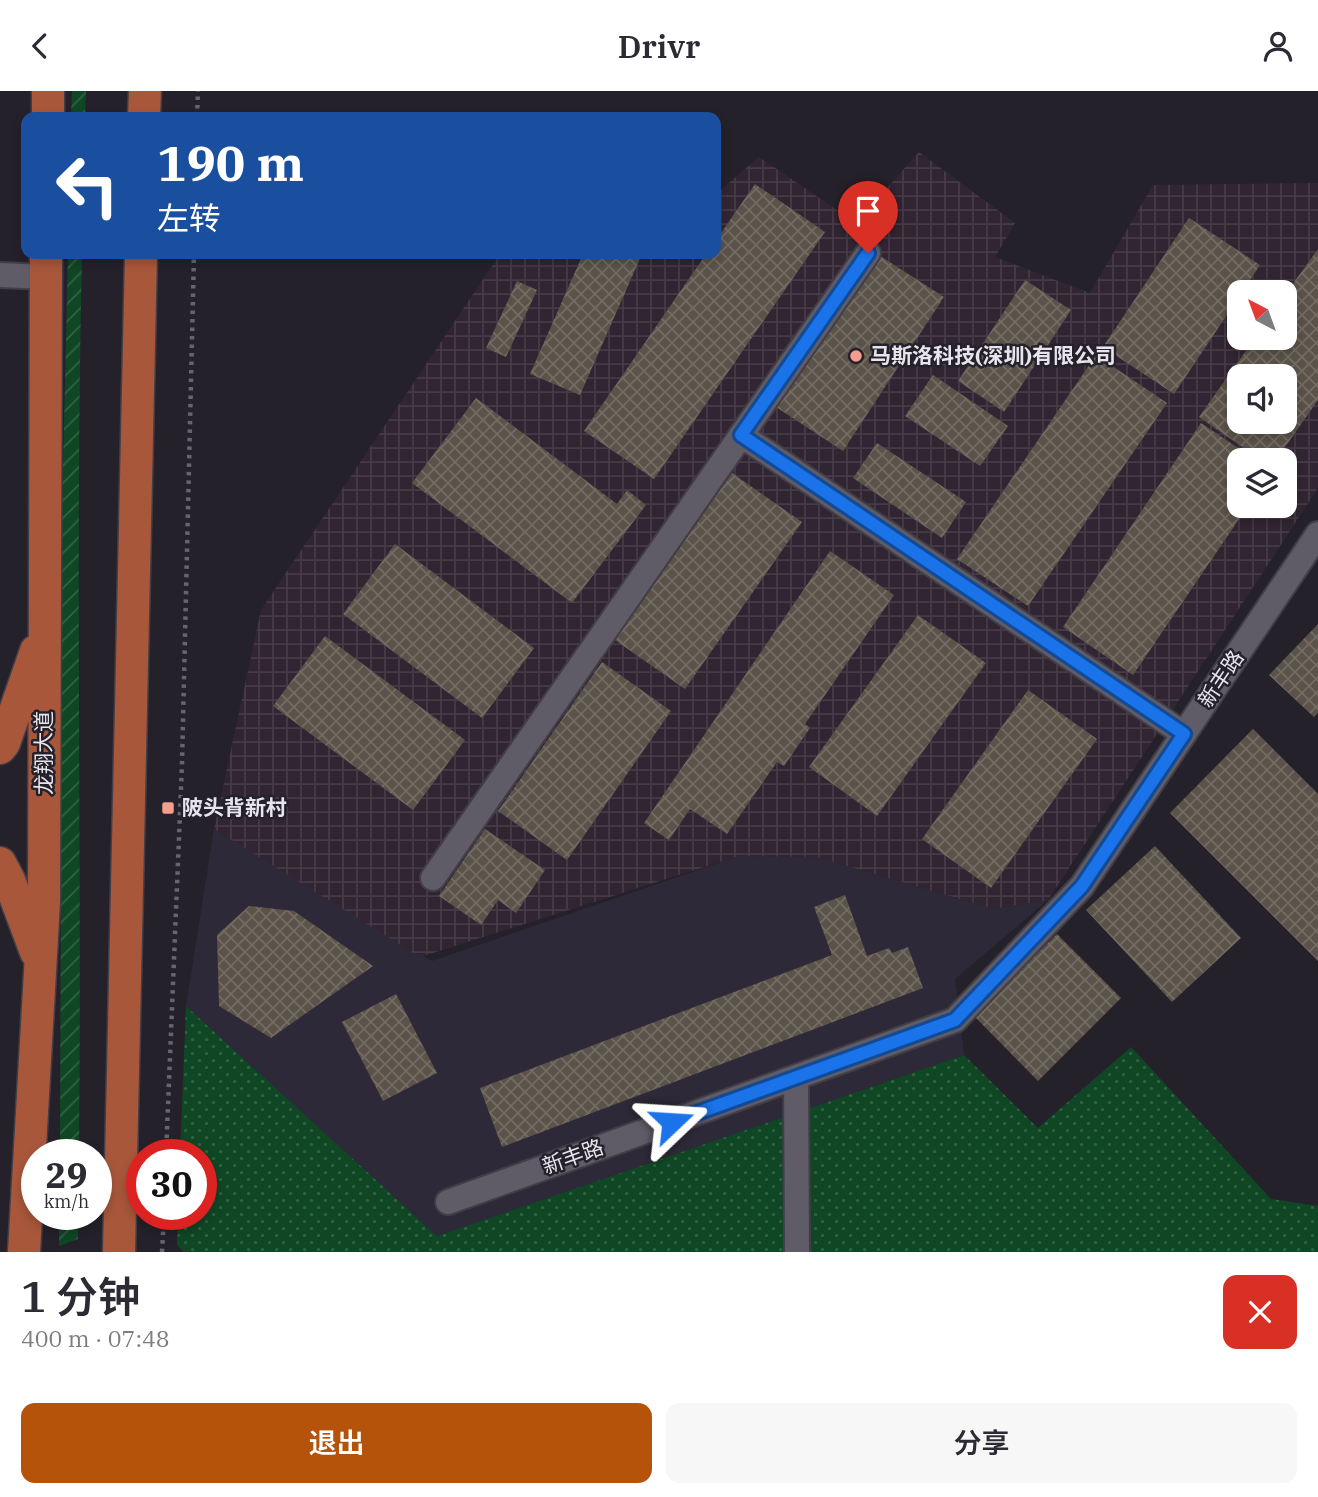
<!DOCTYPE html>
<html lang="zh">
<head>
<meta charset="utf-8">
<style>
  :root { --surface:#fff; --page:#f7f7f7; --text:#2b2b33; --muted:#7c7c81; --accent:#b45309 }
  body { margin:0; font-family:"IBM Plex Serif","Noto Sans SC",serif; background:var(--page); color:var(--text); height:100vh; display:flex; flex-direction:column; font-size:26px; white-space:nowrap }
  * { box-sizing:border-box; margin:0 }
  p { font-size:23px; color:var(--muted) }
  .icon { flex:none; width:38px; height:38px; fill:none; stroke:currentColor; stroke-width:2; stroke-linecap:round; stroke-linejoin:round }
  .map { position:relative; height:1161px; overflow:hidden }
  .details { display:flex; flex-direction:column; background:var(--surface); flex:1 }
  .details>* { flex:none }
  .top-card { position:absolute; left:21px; top:21px; width:700px; height:147px; border-radius:14px; box-shadow:0 4px 10px #0003; background:#1a4fa0; color:#fff; overflow:hidden }
  .needle { width:46px; rotate:319deg }
  .fabs { position:absolute; left:1227px; top:189px; display:grid; gap:14px }
  .fabs a { display:grid; place-items:center; width:70px; height:70px; border-radius:14px; background:var(--surface); box-shadow:0 4px 10px #0003; font-size:35px }
  .speed { position:absolute; left:21px; top:1048px; display:flex; gap:14px; font-size:35px; font-weight:700; text-align:center }
  .speed>* { display:grid; place-content:center; width:91px; height:91px; border-radius:50%; background:var(--surface); box-shadow:0 4px 10px #0003; line-height:1 }
  .speed small { font-size:18px; font-weight:400 }
  .speed .limit { border:10px solid #d22; background:#fff; color:#111 }
  .pin { position:absolute; display:grid; place-items:center; width:60px; height:60px; color:#fff; margin:-72px -30px; border-radius:50% 50% 50% 0; rotate:-45deg; box-shadow:0 0 7px #0007 }
  .pin .icon { rotate:45deg }
  .me { position:absolute; width:77px; margin:-38px; rotate:70deg; stroke-linejoin:round; filter:drop-shadow(0 0 5px #0008) }
  .turn { display:flex; align-items:center; gap:24px; height:147px; padding:0 21px; font-size:32px }
  .turn .icon { width:91px; height:91px; stroke-width:2.5 }
  .turn b { display:block; font-size:49px; line-height:60px }
  .round { display:grid; place-items:center; flex:none; width:74px; height:74px; border-radius:14px; background:var(--page) }
  .head { display:flex; align-items:center; justify-content:space-between; height:119px; padding:0 21px }
  h1 { font-size:42px; font-weight:600; line-height:52px }
  .cta { display:flex; gap:14px; margin-top:auto; padding:14px 21px }
  .cta a { flex:1; height:80px; border-radius:14px; background:var(--accent); color:#fff; font-size:28px; font-weight:600; line-height:80px; text-align:center }
  .cta a+a { background:var(--page); color:var(--text) }
  header { display:flex; justify-content:space-between; align-items:center; height:91px; padding:0 21px; background:var(--surface); font-size:32px; font-weight:600 }
  .map>svg:first-child { display:block }
  .built { fill:#2e2938 }
  .industrial { fill:url(#industrial-grid); fill-rule:evenodd }
  .park { fill:url(#park-dots) }
  .garden { fill:url(#garden-furrows) }
  .building { fill:url(#building-cross-hatch); fill-rule:evenodd }
  .lines { fill:none; stroke-linecap:round; stroke-linejoin:round }
  .minor-casing { stroke:#423e47; stroke-width:28 }
  .major-casing { stroke:#423e47; stroke-width:35 }
  .path { stroke:#68646d; stroke-width:4.5; stroke-dasharray:3.5 5; stroke-linecap:butt }
  .minor { stroke:#5f5b67; stroke-width:24 }
  .major { stroke:#a9573b; stroke-width:32 }
  .route-casing { stroke:#114b97; stroke-width:18 }
  .route { stroke:#1a73e8; stroke-width:12 }
  .poi-dot { fill:#f59c90; stroke:#25212b; stroke-width:2.5 }
  .labels { text-anchor:middle; stroke-width:5; stroke-linejoin:round; paint-order:stroke }
  .poi-label { font-size:21px; font-weight:bold; fill:#e7e4eb; stroke:#25212b; text-anchor:start }
  .street-label { font-size:21px; fill:#e7e4eb; stroke:#25212b }
</style>
</head>
<body>
<header><svg class="icon" aria-label="back" viewBox="0 0 24 24"><path d="M15 5l-7 7 7 7"/></svg>Drivr<svg class="icon" aria-label="person" viewBox="0 0 24 24"><circle cx="12" cy="8" r="4"/><path d="M4 21q1-7 8-7t8 7"/></svg></header>
<div class="map">
<svg width="1318" height="1161" viewBox="0 0 1318 1161">
  <defs>
    <pattern id="industrial-grid" width="8" height="8" patternUnits="userSpaceOnUse" patternTransform="scale(1.75)"><rect width="8" height="8" fill="#322533"/><path d="M0 4h8M4 0v8" fill="none" stroke="#463a47"/></pattern>
    <pattern id="park-dots" width="8" height="8" patternUnits="userSpaceOnUse" patternTransform="scale(1.75)"><rect width="8" height="8" fill="#0f4725"/><path d="M2 2h.1M6 6h.1" fill="none" stroke="#326145" stroke-width="1.8" stroke-linecap="round"/></pattern>
    <pattern id="garden-furrows" width="10" height="10" patternUnits="userSpaceOnUse" patternTransform="scale(1.75)"><rect width="10" height="10" fill="#0f4725"/><path d="M-1 1l2-2M0 10L10 0M9 11l2-2" fill="none" stroke="#326145"/></pattern>
    <pattern id="building-cross-hatch" width="8" height="8" patternUnits="userSpaceOnUse" patternTransform="scale(1.75)"><rect width="8" height="8" fill="#5b5349"/><path d="M0 0l8 8M0 8l8-8" fill="none" stroke="#736c63"/></pattern>
  </defs>
  <rect width="100%" height="100%" fill="#25212b"/>
  <!-- built -->
  <path class="built" d="M214,738L432,870L739,765L817,766L994,818L1048,809L955,888L964,964L437,1145L186,915Z"/>
  <!-- industrial -->
  <path class="industrial" d="M919,61L1015,132L995,166L1090,202L1153,94L1318,92V397L1048,809L994,818L817,766L739,765L420,866L214,738L261,519L500,163H716V103L759,66L856,132ZM1239,201H1284V247H1239ZM1239,285H1284V331H1239ZM1239,369H1284V415H1239Z"/>
  <!-- park -->
  <path class="park" d="M186,915L437,1145L964,964L1038,1037L1131,956L1271,1108L1318,1115V1161H184L177,1154L178,1124H201V1064H180Z"/>
  <!-- garden -->
  <path class="garden" d="M72,0H86L85,26H71Z
    M68,163H82C75,463 82,764 79,1064H60L62,419Z
    M59,1124H78V1148L59,1155Z"/>
  <!-- building -->
  <path class="building" d="M755,93L825,141L654,388L584,340L706,163H716V149Z
    M1189,127L1260,174L1242,201H1239V206L1174,303L1103,256Z
    M1318,158V309L1276,369H1261L1199,326L1255,247H1284V205ZM1239,285H1284V331H1239Z
    M874,161L944,206L843,360L773,314Z
    M583,163H642L580,304L530,283Z
    M1025,189L1071,219L1004,321L958,290Z
    M517,190L537,199L506,266L486,257Z
    M1096,264L1167,312L1028,515L957,468Z
    M933,284L1008,335L980,375L905,325Z
    M476,307L617,413L627,399L646,414L572,512L412,392Z
    M1201,332L1256,369H1239V415H1248L1133,584L1063,536Z
    M877,352L966,411L942,447L853,387Z
    M732,382L802,431L685,598L615,549Z
    M395,453L534,557L482,627L343,523Z
    M830,460L894,504L805,633L810,637L784,675L777,671L727,743L690,718L669,749L644,732Z
    M918,524L986,572L877,725L809,676Z
    M1318,533V622L1314,626L1269,584Z
    M325,545L465,649L413,719L273,615Z
    M602,571L671,620L567,769L498,720Z
    M1028,599L1097,648L991,797L922,748Z
    M1253,638L1318,703V870L1170,722Z
    M485,738L545,779L516,822L498,809L481,834L439,805Z
    M1155,755L1241,847L1172,911L1086,819Z
    M845,804L867,865L889,857L892,862L908,856L923,897L502,1056L480,997L832,864L814,816Z
    M249,815L294,820L373,875L271,947L219,915L217,844Z
    M1057,843L1121,907L1038,990L974,925Z
    M396,903L437,982L383,1010L342,931Z"/>
  <g class="lines">
    <!-- minor casing -->
    <g class="minor-casing">
      <path id="minor" d="M0,184L46,186
        M741,344L1184,643
        M433,787L868,162
        M796,987L797,1161
        M448,1111L955,929L1082,795L1318,443"/>
    </g>
    <!-- major casing -->
    <g class="major-casing">
      <path id="major" d="M48,26V0
        M144,26L145,0
        M0,657L4,652L36,560
        M0,772L9,789L36,861
        M24,1161L44,811L46,163
        M119,1161L141,163"/>
    </g>
    <!-- path -->
    <path class="path" d="M197,26L198,0
      M166,1064L182,673L194,163
      M162,1161L164,1124"/>
    <!-- minor -->
    <use href="#minor" class="minor"/>
    <!-- major -->
    <use href="#major" class="major"/>
  </g>
  <g class="lines">
    <!-- route casing -->
    <g class="route-casing">
      <path id="route" d="M672,1031L955,929L1082,795L1184,643L741,344L868,162"/>
    </g>
    <!-- route -->
    <use href="#route" class="route"/>
  </g>
  <!-- markers -->
  <g class="poi-dot">
    <circle cx="856" cy="265" r="7"/>
    <rect x="161" y="710" width="14" height="14" rx="3.5"/>
  </g>
  <g class="labels">
    <!-- poi labels -->
    <g class="poi-label">
      <text x="870" y="272">马斯洛科技(深圳)有限公司</text>
      <text x="182" y="724">陂头背新村</text>
    </g>
    <!-- street labels -->
    <g class="street-label">
      <text transform="translate(1221 588) rotate(-56)" y="7">新丰路</text>
      <text transform="translate(44 662) rotate(-90)" y="7">龙翔大道</text>
      <text transform="translate(573 1066) rotate(-20)" y="7">新丰路</text>
    </g>
  </g>
</svg>
<div class="fabs">
<a><svg class="needle" viewBox="-14 -14 28 28"><path d="M0-13l5 13h-10z" fill="#e53935"/><path d="M0 13l5-13h-10z" fill="#7c7c81"/></svg></a>
<a><svg class="icon" aria-label="sound" viewBox="0 0 24 24"><path d="M4 9h4l5-4v14l-5-4H4zM17 9q2 3 0 6"/></svg></a>
<a><svg class="icon" aria-label="layers" viewBox="0 0 24 24"><path d="M12 4l9 5-9 5-9-5zM3 14l9 5 9-5"/></svg></a>
</div>
<div class="speed"><div>29<small>km/h</small></div><div class="limit">30</div></div>
<div class="pin" style="left:868px;top:162px;background:#d93025"><svg class="icon" aria-label="arrive" viewBox="0 0 24 24"><path d="M6 21V4h12l-3 4 3 4H6"/></svg></div>
<svg class="me" style="left:672px;top:1031px" viewBox="-20 -20 40 40"><path d="M0-17L14 15 0 8-14 15z" fill="#1a73e8" stroke="#fff" stroke-width="4"/></svg>
<div class="top-card">
<div class="turn"><svg class="icon" aria-label="left" viewBox="0 0 24 24"><path d="M17 20v-9H6M10 6l-5 5 5 5"/></svg><div><b>190 m</b>左转</div></div>
</div>
</div>
<section class="details">
<div class="head"><div><h1>1 分钟</h1><p>400 m · 07:48</p></div><a class="round" style="background:#d93025;color:#fff"><svg class="icon" aria-label="close" viewBox="0 0 24 24"><path d="M6 6l12 12M18 6L6 18"/></svg></a></div>
<div class="cta"><a>退出</a><a>分享</a></div>
</section>
</body>
</html>
